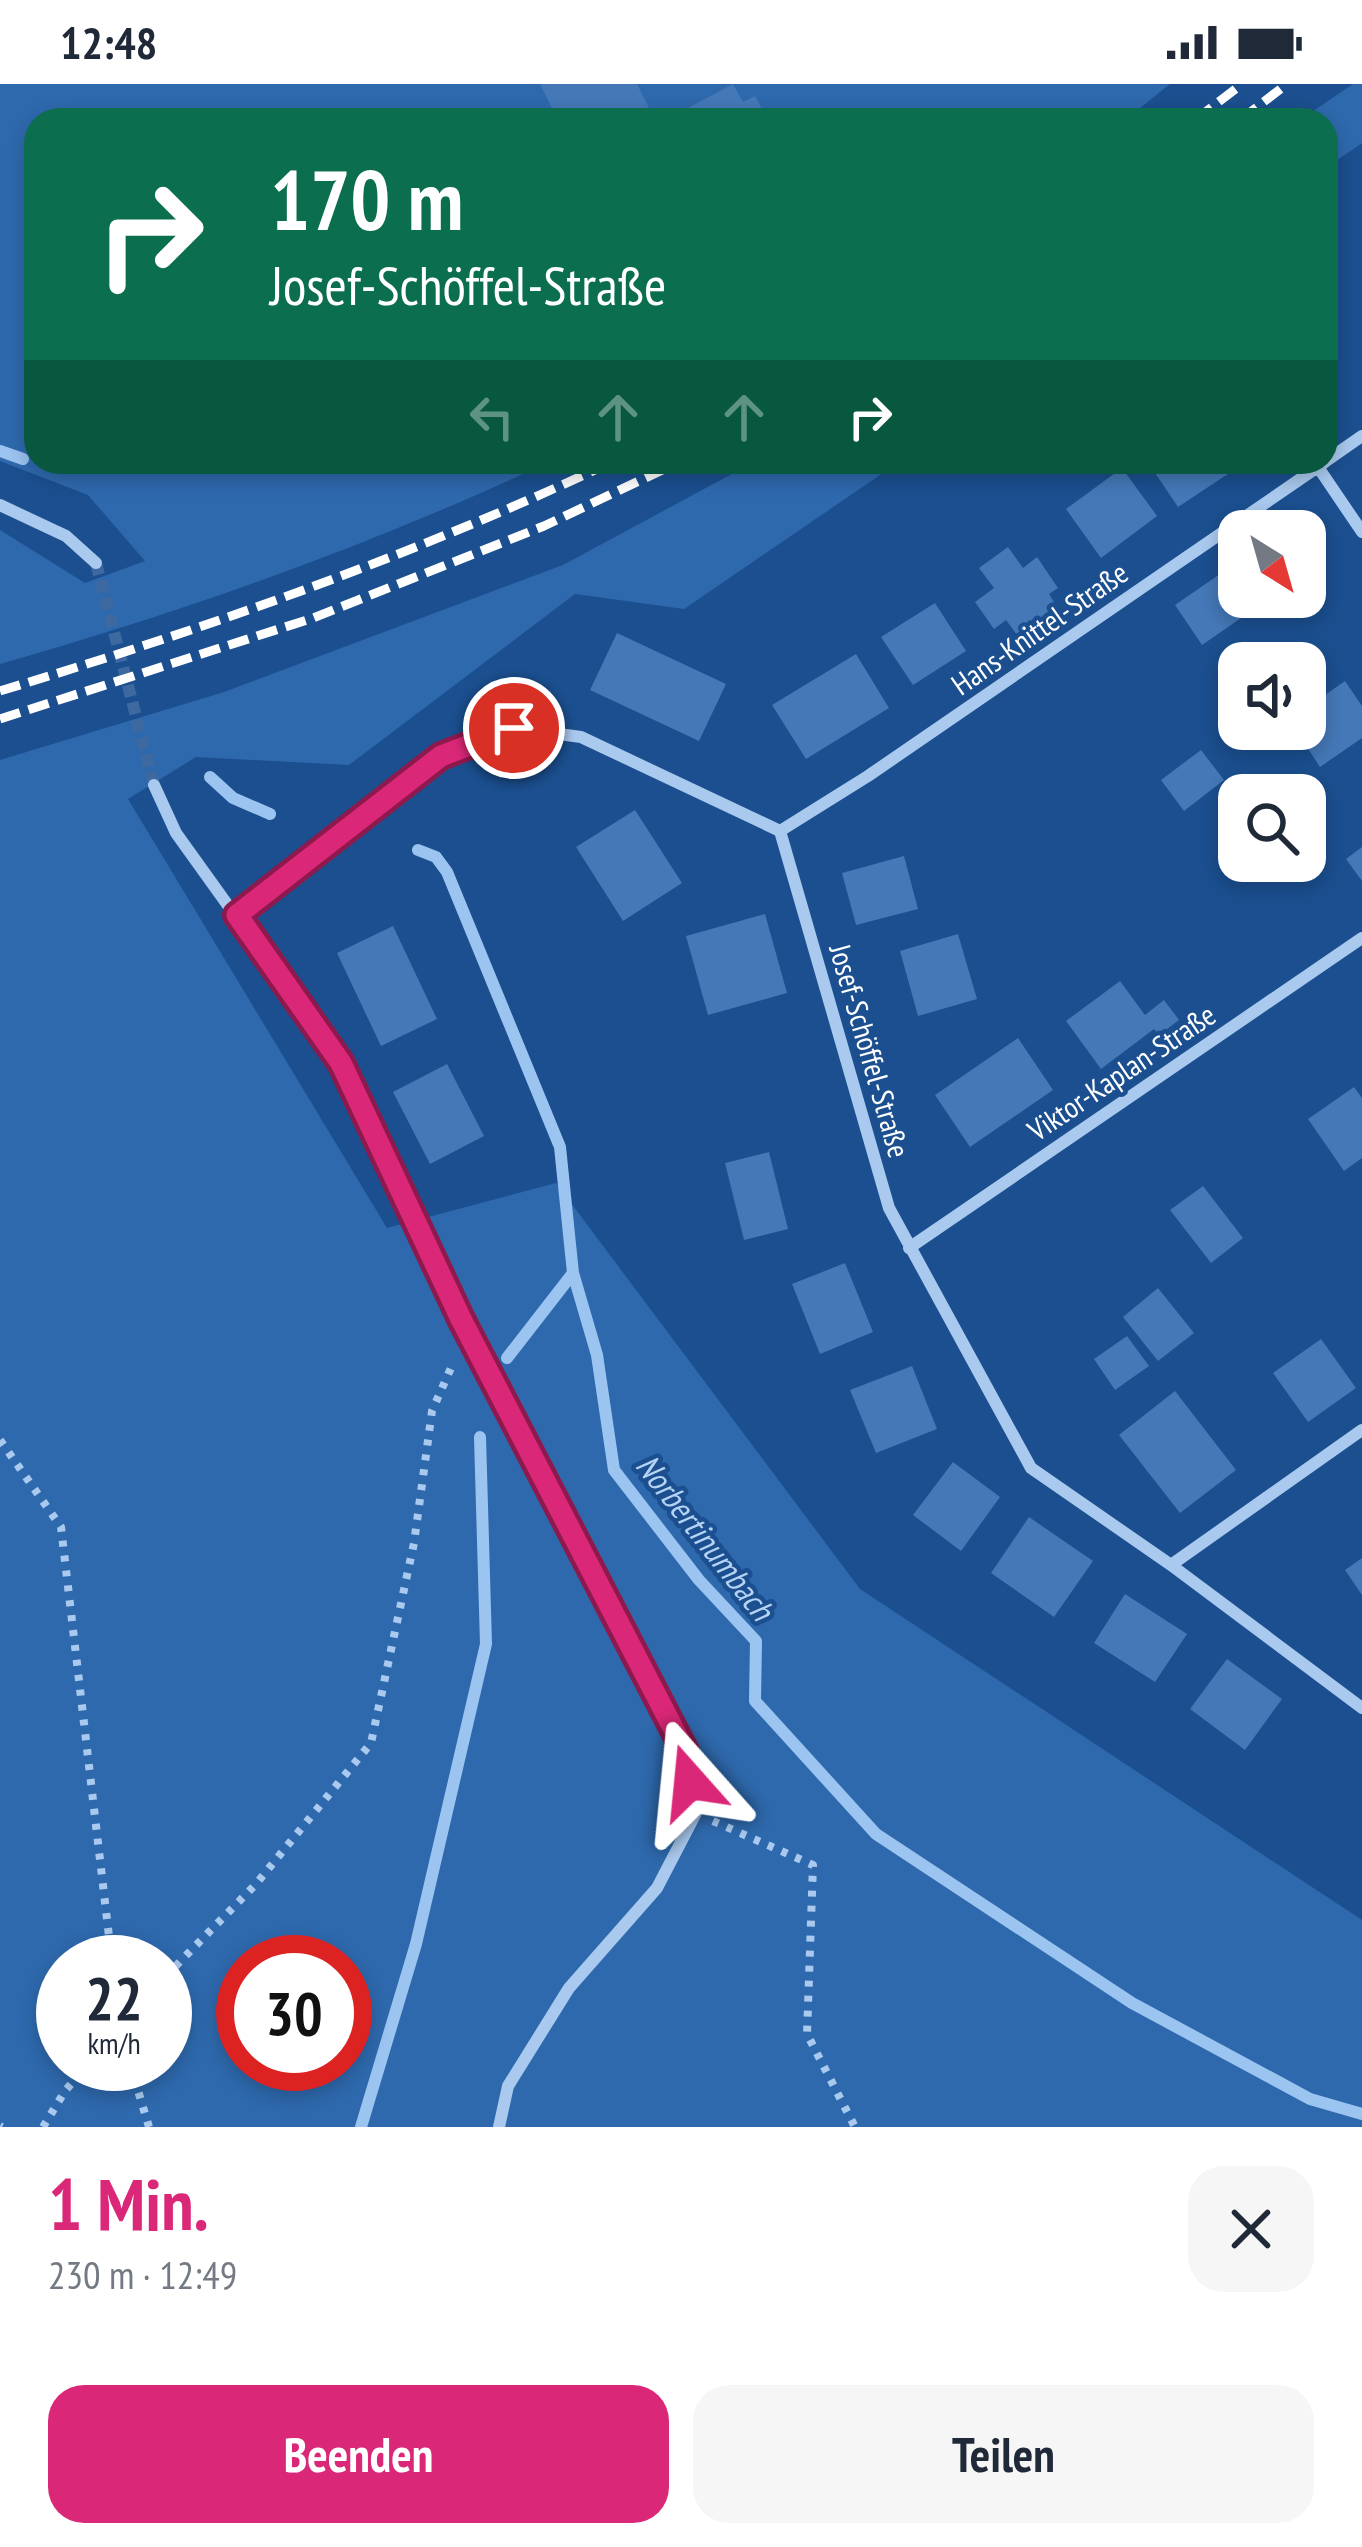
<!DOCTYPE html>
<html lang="de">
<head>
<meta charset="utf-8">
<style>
  :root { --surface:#fff; --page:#f6f6f7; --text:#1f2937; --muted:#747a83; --accent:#db2777 }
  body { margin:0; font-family:"PT Sans Narrow",sans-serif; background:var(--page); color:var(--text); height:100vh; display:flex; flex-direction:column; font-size:45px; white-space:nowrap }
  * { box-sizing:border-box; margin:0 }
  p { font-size:39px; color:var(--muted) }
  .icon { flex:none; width:66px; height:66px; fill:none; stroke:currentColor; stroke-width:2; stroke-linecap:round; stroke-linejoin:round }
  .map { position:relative; height:2043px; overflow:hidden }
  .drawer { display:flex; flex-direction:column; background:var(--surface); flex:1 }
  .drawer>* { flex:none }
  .top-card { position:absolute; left:24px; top:24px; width:1314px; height:366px; border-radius:36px; box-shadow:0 6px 18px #0003; background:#0b6e4f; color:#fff; overflow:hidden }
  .needle { width:78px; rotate:143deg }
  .fabs { position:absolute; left:1218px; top:426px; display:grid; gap:24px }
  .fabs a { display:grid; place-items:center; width:108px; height:108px; border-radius:24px; background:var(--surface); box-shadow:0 6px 18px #0003; font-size:60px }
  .speed { position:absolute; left:36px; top:1851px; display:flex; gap:24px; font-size:60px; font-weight:700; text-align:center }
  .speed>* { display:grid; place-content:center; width:156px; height:156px; border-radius:50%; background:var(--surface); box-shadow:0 6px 18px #0003; line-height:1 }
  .speed small { font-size:30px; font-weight:400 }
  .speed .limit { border:18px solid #d22; background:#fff; color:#111 }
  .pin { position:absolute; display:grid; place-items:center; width:102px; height:102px; color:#fff; margin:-51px; border:6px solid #fff; border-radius:50%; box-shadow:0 3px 12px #0007 }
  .me { position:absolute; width:132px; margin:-66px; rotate:342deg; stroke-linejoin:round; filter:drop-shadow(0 0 9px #0008) }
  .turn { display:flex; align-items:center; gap:42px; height:252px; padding:0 48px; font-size:54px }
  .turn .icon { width:156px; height:156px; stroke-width:2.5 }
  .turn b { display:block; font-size:84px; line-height:102px }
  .lanes { display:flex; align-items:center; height:114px; padding:0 48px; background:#0003; justify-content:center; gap:60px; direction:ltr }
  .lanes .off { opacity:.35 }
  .round { display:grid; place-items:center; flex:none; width:126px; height:126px; border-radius:36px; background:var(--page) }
  .headline { display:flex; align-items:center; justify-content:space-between; height:204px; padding:0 48px }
  h1 { font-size:72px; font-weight:700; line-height:90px; color:var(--accent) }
  .cta { display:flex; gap:24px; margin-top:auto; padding:24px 48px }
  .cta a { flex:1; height:138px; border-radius:36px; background:var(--accent); color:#fff; font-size:48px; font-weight:700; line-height:138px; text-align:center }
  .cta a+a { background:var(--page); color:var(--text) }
  .status { display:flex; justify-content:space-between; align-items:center; height:84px; padding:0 60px; background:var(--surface); direction:ltr }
  .status svg { height:33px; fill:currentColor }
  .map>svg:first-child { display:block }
  .green { fill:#2e69ad; fill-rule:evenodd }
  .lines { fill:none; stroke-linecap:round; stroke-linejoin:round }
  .stream { stroke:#9cc4f0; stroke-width:12 }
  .building { fill:#4478b7 }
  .minor-tunnel { stroke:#3d69a0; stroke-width:12; stroke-dasharray:12 6; stroke-linecap:butt }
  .path { stroke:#a9c9ee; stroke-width:8; stroke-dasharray:6 9; stroke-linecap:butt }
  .minor { stroke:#a9c9ee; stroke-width:12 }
  .rail { stroke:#fff; stroke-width:9; stroke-dasharray:21 9; stroke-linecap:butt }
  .route-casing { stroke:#8e194d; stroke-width:30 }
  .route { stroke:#db2777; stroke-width:21 }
  .labels { text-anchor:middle; stroke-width:9; stroke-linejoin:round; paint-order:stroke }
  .street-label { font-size:30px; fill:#fff; stroke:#1b4f8f }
  .water-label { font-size:33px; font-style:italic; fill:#b5d3f5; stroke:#1b4f8f }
</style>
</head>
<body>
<div class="status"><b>12:48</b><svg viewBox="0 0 49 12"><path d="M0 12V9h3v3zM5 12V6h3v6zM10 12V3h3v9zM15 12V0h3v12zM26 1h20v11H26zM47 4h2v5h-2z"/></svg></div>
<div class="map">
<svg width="1362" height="2043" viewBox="0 0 1362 2043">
  <rect width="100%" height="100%" fill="#1b4f8f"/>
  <!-- green -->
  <path class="green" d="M0,0H1170L1125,36H36V378H549C372,461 187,527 0,580V446L85,499L145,477L88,411L0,377Z
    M1353,0H1362V59L1326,84V36H1300Z
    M754,378H899L684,525L575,510L349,681L196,673L128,715L387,1144L556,1099L860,1505L1362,1836V2043H0V676L224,608L563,481ZM63,1878H165V1980H63ZM243,1878H345V1980H243Z"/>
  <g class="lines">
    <!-- stream -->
    <path class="stream" d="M0,367L23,375
      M210,693L233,714L270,730
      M418,766L436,773L447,788L560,1063L573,1189L597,1271L614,1386L699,1496L756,1557L755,1617L876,1750L1132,1919L1310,2015L1362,2030
      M507,1274L573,1189
      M361,2043L416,1860L486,1560L480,1353"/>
  </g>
  <!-- building -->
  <path class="building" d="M540,0H637L655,36H558Z
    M733,0L743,18L755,12L768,36H695L688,24Z
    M1153,378H1246L1178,423L1149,380Z
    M1122,384L1157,432L1101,474L1066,425Z
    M1008,463L1023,484L1037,473L1058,504L1049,510L1057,523L1017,551L1006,536L994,545L975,518L994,504L979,484Z
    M1233,481L1239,490V513H1255L1260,521L1202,561L1175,521Z
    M935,519L966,567L913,601L881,553Z
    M617,549L726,600L699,657L590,606Z
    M856,570L889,624L806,675L772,621Z
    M1345,597L1362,622V654L1320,683L1295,645H1305V625Z
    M1201,666L1224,696L1184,727L1161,696Z
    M635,726L682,799L623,837L576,763Z
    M1362,763V797L1346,775Z
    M904,772L918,825L856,841L842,789Z
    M765,830L787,909L708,931L686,852Z
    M393,842L437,935L381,962L337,869Z
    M958,850L977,915L918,932L900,867Z
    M1120,897L1145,931L1164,916L1179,936L1159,951L1154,945L1101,985L1066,937Z
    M1018,954L1053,1006L970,1063L935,1011Z
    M447,980L484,1052L430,1080L393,1008Z
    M1354,1003L1362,1014V1074L1344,1087L1308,1035Z
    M769,1068L788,1145L744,1156L725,1079Z
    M1203,1102L1243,1154L1211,1179L1170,1126Z
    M845,1179L873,1248L820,1270L792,1200Z
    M1158,1204L1194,1249L1158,1277L1123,1233Z
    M1127,1252L1149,1282L1115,1306L1094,1275Z
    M1321,1255L1356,1304L1308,1338L1273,1289Z
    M912,1282L937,1345L876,1369L850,1306Z
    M1175,1307L1236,1386L1180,1429L1119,1351Z
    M953,1378L1000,1413L961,1467L913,1431Z
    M1029,1433L1093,1477L1054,1533L991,1489Z
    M1362,1474V1511L1345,1486Z
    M1125,1510L1187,1550L1155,1598L1094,1559Z
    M1227,1575L1282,1615L1245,1666L1190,1625Z"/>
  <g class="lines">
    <!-- minor-tunnel -->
    <path class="minor-tunnel" d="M96,479L154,701"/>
    <!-- path -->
    <path class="path" d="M0,1356L61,1443L112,1878
      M713,1737L813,1781L807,1950L855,2043
      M165,1893L256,1800L371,1659L414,1459L432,1327L454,1277
      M130,1980L149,2043
      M0,2042L2,2043
      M43,2043L65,2007L88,1980"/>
    <!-- minor -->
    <path class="minor" d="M1326,377L1362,352
      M1318,383L1362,448
      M0,421L66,452L96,479
      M154,701L176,749L341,979L461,1235L685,1667L696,1729L657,1804L569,1904L508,2002L499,2043
      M780,747L868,692L1325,378
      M237,831L441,672L514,644L581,653L780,747L889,1124L1031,1384L1171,1481L1362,1624
      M909,1164L1362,854
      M1171,1481L1362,1346"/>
    <!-- rail -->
    <path class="rail" d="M1195,36L1242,0
      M1240,36L1287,0
      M0,607C208,544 414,471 612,378
      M0,635L313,534L544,442L679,378"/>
  </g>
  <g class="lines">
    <!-- route casing -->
    <g class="route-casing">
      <path id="route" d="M514,644L441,672L237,831L341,979L461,1235L685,1667L690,1698"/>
    </g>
    <!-- route -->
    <use href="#route" class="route"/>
  </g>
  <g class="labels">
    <!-- street labels -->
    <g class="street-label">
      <text transform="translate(1040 545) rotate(-35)" y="10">Hans-Knittel-Straße</text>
      <text transform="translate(869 967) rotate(74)" y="10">Josef-Schöffel-Straße</text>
      <text transform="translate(1122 989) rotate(-34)" y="10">Viktor-Kaplan-Straße</text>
    </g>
    <!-- water labels -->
    <g class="water-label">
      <text transform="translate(705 1453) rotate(52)" y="12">Norbertinumbach</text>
    </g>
  </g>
</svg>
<div class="fabs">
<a><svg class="needle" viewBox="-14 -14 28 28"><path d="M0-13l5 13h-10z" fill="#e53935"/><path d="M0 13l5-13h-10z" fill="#747a83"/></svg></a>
<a><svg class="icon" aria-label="sound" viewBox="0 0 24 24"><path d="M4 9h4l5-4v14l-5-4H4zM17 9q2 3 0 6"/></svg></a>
<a><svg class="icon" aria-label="search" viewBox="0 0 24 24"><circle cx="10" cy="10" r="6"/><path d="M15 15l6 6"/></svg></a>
</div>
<div class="speed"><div>22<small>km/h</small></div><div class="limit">30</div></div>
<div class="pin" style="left:514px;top:644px;background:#d93025"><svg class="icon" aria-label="arrive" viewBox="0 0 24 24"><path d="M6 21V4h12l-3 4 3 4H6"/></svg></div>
<svg class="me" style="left:690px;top:1698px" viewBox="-20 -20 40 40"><path d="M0-17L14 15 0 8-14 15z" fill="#db2777" stroke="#fff" stroke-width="4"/></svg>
<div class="top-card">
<div class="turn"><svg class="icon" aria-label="right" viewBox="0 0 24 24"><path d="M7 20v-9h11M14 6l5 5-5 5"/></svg><div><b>170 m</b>Josef-Schöffel-Straße</div></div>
<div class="lanes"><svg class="icon off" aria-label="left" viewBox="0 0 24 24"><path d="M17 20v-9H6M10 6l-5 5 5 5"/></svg><svg class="icon off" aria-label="ahead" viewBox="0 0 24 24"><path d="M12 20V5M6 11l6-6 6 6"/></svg><svg class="icon off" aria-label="ahead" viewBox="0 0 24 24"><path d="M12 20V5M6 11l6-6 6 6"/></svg><svg class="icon" aria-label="right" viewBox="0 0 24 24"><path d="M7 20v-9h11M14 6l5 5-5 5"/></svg></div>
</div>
</div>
<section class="drawer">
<div class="headline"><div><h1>1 Min.</h1><p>230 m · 12:49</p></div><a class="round"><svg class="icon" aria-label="close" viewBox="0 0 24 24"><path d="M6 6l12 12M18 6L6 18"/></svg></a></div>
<div class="cta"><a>Beenden</a><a>Teilen</a></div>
</section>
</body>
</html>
